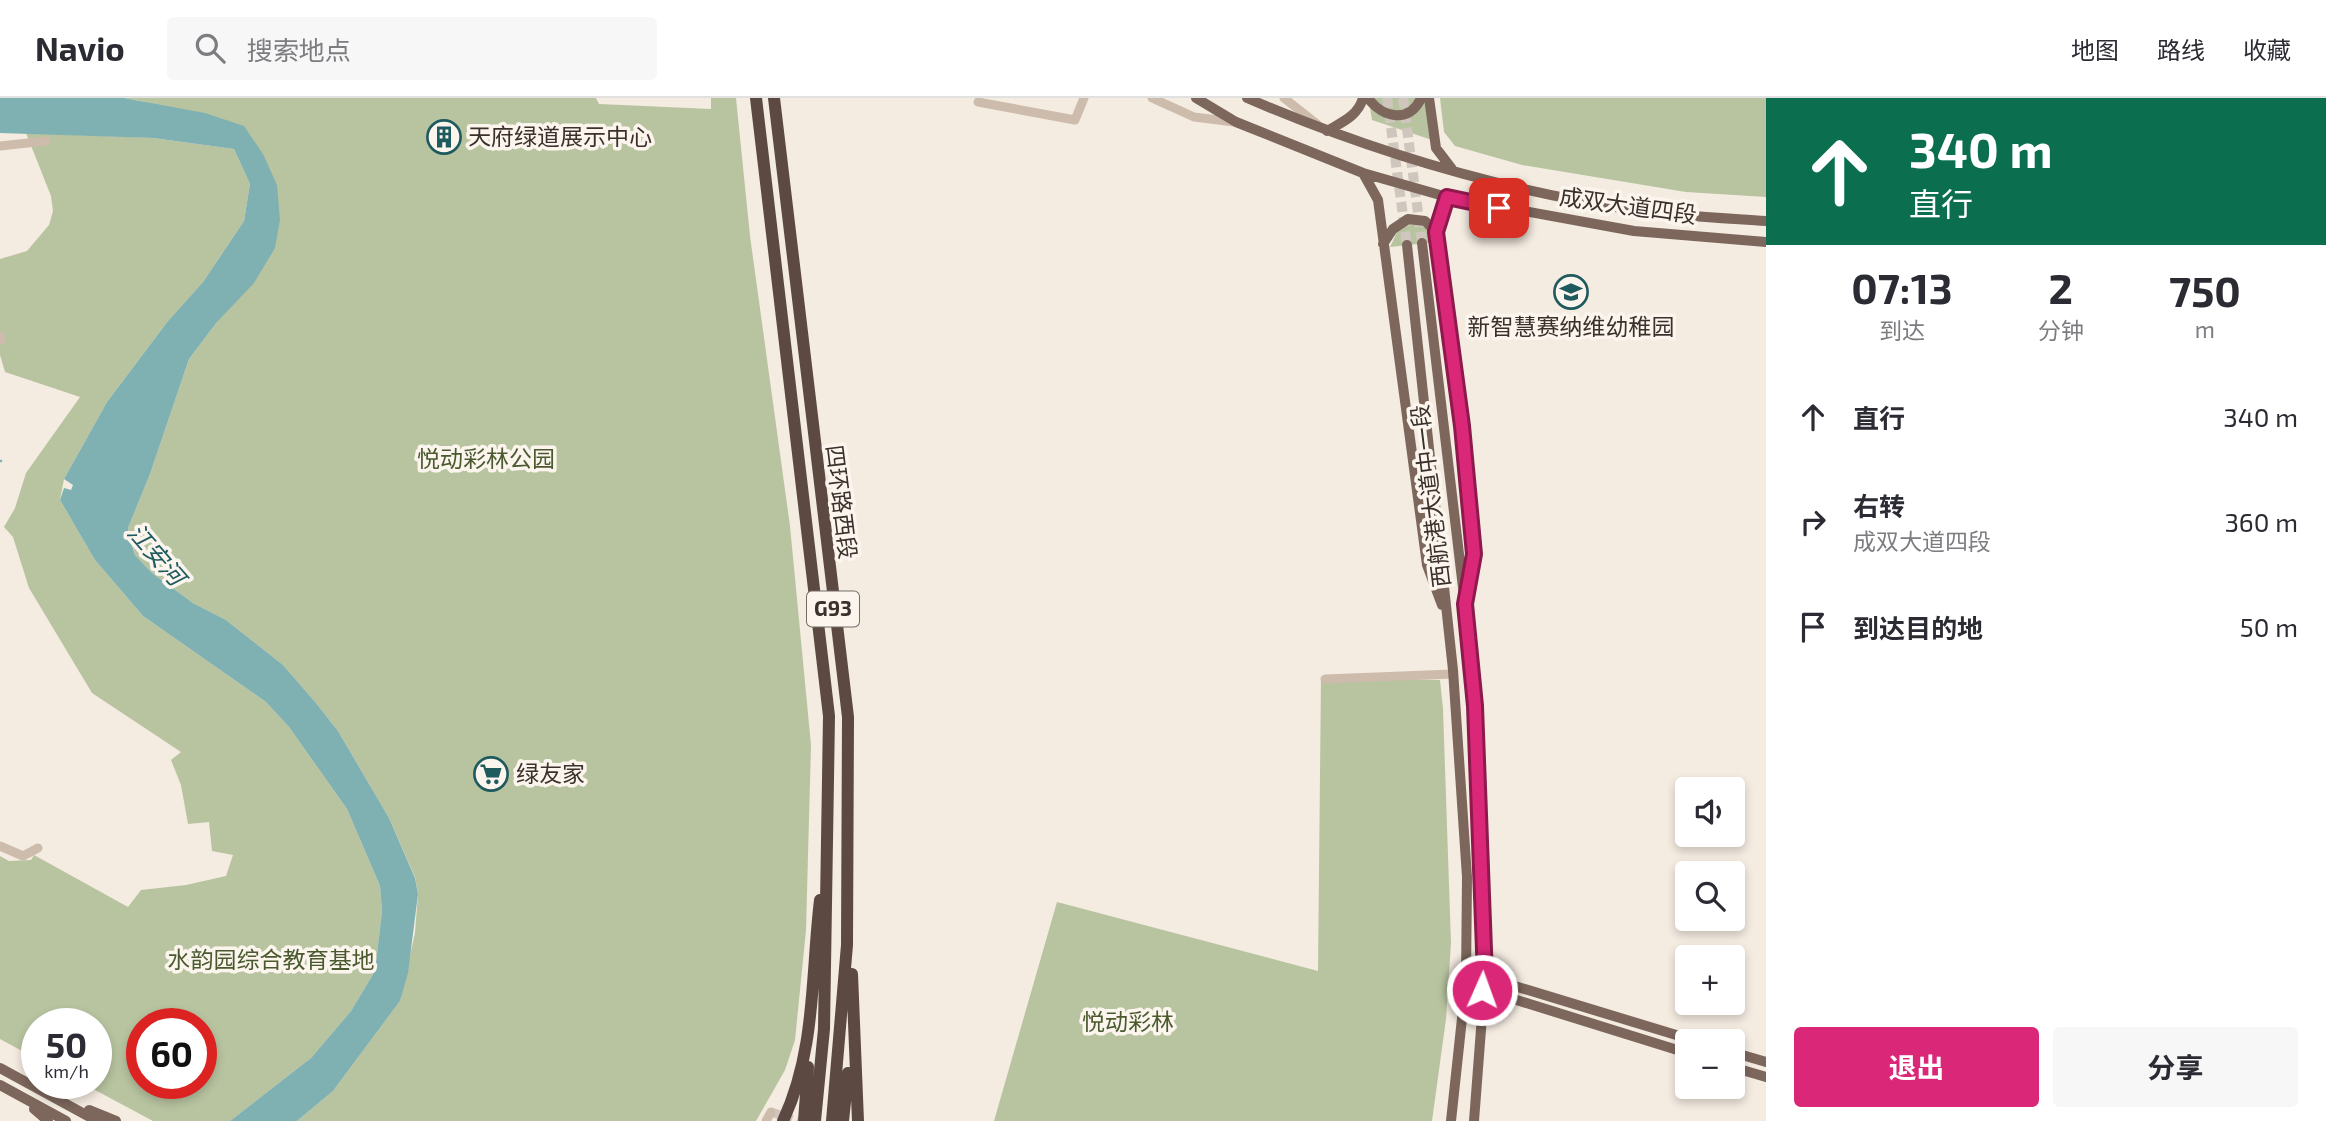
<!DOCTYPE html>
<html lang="zh">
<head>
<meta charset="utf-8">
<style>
  :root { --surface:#fff; --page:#f7f7f7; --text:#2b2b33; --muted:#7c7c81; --line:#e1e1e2; --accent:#db2777 }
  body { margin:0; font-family:"Exo 2","Noto Sans SC",sans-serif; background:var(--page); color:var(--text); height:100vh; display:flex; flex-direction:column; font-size:26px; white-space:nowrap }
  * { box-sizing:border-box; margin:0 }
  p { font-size:23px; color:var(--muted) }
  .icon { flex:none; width:38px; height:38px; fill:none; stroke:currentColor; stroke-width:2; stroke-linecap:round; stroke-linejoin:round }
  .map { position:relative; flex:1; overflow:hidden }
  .sheet { display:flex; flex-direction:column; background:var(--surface); width:560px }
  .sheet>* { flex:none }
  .hud { background:#0b6e4f; color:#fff; overflow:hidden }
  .tools { position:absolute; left:1675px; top:679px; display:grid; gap:14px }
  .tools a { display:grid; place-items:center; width:70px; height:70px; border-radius:7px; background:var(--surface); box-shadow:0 4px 10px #0003; font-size:35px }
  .speed { position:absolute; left:21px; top:910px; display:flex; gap:14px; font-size:35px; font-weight:700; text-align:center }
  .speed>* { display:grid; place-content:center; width:91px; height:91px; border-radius:50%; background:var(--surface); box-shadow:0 4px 10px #0003; line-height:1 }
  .speed small { font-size:18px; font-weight:400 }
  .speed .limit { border:10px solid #d22; background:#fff; color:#111 }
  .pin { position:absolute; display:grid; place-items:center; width:60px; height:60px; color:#fff; margin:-30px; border-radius:14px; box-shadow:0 4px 10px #0006 }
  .me { position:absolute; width:77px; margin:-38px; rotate:2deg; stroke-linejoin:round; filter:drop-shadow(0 0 5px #0008) }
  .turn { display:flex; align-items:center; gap:24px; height:147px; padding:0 28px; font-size:32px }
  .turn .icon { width:91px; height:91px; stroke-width:2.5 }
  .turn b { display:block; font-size:49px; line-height:60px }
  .eta { display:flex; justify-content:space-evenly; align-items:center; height:119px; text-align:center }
  .eta b { font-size:42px; font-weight:700; line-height:49px }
  .action { display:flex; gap:14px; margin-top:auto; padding:14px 28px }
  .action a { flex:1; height:80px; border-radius:7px; background:var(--accent); color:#fff; font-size:28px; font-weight:700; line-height:80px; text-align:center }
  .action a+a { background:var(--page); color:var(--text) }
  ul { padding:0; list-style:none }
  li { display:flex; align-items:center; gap:21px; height:105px; padding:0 28px }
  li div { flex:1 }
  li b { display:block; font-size:26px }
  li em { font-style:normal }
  header { display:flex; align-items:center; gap:42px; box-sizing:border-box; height:98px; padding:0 35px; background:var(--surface); border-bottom:2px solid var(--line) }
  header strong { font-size:33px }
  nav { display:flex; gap:38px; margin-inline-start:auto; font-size:24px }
  .search { width:490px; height:63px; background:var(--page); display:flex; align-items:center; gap:18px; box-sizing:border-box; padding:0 24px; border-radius:7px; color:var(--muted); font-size:26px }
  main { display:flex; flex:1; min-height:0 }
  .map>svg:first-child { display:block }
  .green { fill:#b8c4a0; fill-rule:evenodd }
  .water { fill:#7fb0b2 }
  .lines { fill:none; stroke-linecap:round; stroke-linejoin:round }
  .stream { stroke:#7fb0b2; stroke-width:2.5 }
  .minor-tunnel { stroke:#cfc6bd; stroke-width:9; stroke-dasharray:9 4.5; stroke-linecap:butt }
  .major-tunnel { stroke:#cfc6bd; stroke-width:10; stroke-dasharray:10 5; stroke-linecap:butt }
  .minor { stroke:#cdbbac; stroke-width:9 }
  .major { stroke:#7d675c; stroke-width:10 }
  .highway { stroke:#5c4a42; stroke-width:12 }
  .route-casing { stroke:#8e194d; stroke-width:18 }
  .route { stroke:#db2777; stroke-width:12 }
  .labels { text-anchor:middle; stroke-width:7; stroke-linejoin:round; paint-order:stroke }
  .shield { fill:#fbf5ee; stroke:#756b66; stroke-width:2 }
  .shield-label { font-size:21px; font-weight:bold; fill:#3b302b }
  .poi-label { font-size:23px; fill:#3b302b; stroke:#fbf5ee; text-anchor:start }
  .street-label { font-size:23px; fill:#3b302b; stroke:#fbf5ee }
  .park-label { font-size:23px; fill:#4a5a2e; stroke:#fbf5ee }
  .water-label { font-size:24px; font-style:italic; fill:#1f5a5e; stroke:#fbf5ee }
</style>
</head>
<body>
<header>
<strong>Navio</strong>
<div class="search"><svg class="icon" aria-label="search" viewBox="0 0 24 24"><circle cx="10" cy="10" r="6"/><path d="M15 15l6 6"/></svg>搜索地点</div>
<nav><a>地图</a><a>路线</a><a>收藏</a></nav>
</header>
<main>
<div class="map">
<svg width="1766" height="1023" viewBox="0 0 1766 1023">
  <rect width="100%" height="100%" fill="#f4ebe1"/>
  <!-- green -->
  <path class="green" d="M124,0H596L599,6L711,11V0H736L750,138L790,428L811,647L806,832L795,942L785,972L756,1023H297L333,993L400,903L415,835L418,796L415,779L389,720L338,633L316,605L283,567L226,522L193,505L152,475L135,457L128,430L150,376L189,261L217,224L263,56L146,4Z
    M1372,0H1419L1407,12L1391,14Z
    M1426,0L1432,42L1372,22L1370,10L1395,21Z
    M1440,0H1766V99L1686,94L1522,67L1455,48L1444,34Z
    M26,35L153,40L234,51L250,86L244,123L203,184L168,223L107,304L64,381L60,402L95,462L143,518L266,604L289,629L347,711L380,788L382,813L375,873L351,913L311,960L230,1023H153L82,985H96V926H37V961L0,941V758L9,763L31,762L34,757L128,809L141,792L186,787L226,778L233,757L212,753L209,724L188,726L181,687L171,662L181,654L92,595L29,490L13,439L4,429L15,410L26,375L80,299L5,274L0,257V161L27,153L49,127L53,113L51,98ZM142,926H201V985H142Z
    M1410,125L1427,130L1436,144L1390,149L1398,132Z
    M1321,579L1440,582L1443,611L1451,845L1446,921L1432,1023H994L1057,804L1318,873Z"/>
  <!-- water -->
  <path class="water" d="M0,0H124L205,15L244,28L263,56L277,87L280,122L275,150L254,185L217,224L189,261L150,376L128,430L130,441L135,457L152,475L193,505L226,522L283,567L316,605L338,633L389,720L415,780L418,796L408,875L400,903L333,993L297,1023H230L311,960L351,913L375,873L382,813L380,788L347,711L289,629L266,604L143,518L95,462L60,402L64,390L71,392L73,387L64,381L107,304L168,223L203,184L244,123L250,86L234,51L153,40L0,35Z"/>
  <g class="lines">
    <!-- stream -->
    <path class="stream" d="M0,363H1"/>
    <!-- minor-tunnel -->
    <path class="minor-tunnel" d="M771,1014L798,1023"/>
    <!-- major-tunnel -->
    <path class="major-tunnel" d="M1387,0L1407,147
      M1403,0L1422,145"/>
    <!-- minor -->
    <path class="minor" d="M1152,0L1194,19L1234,24
      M1284,0L1317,26
      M978,4L1075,22L1084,0
      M0,48L46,43
      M0,238L1,242
      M1325,581L1453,576
      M0,748L23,758L38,750
      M766,1023L771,1014"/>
    <!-- major -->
    <path class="major" d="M1196,0L1236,24L1363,75L1447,99L1634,133L1766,144
      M1247,0C1370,53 1501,92 1634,112C1677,118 1722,120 1766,123
      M1368,0C1382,20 1410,26 1421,0
      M1429,0L1436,50L1452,71
      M1327,33C1342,24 1358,18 1363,0
      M1363,75L1378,102L1427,467L1442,507
      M1447,99L1436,134L1462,328L1474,456L1467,493
      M1422,145L1474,582L1485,879L1474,1023
      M1383,146L1393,131L1408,121L1425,123L1436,134
      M1407,147L1453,572L1467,779L1466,883L1451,1023
      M1466,883L1485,879L1696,943
      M1478,890L1687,955
      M1732,954L1766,964
      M1732,969L1766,979
      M0,970L97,1023
      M0,987L66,1023
      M34,1011L48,1023
      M89,1012L116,1023"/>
    <!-- highway -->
    <path class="highway" d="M756,0L829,618L824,931L815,1023
      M774,0L848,619L847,847L832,1023
      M852,876L858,1023
      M783,1023C816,953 811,877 820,802
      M804,1023L808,969
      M843,1023L848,975"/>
  </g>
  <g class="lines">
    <!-- route casing -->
    <g class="route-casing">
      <path id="route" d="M1482,892L1485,879L1475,608L1465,506L1474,456L1462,328L1436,134L1447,99L1499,110"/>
    </g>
    <!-- route -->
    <use href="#route" class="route"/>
  </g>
  <!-- icons -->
  <defs>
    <g id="building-ring" transform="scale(1.75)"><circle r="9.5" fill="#fbf5ee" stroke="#1f5a5e" stroke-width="1.5"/><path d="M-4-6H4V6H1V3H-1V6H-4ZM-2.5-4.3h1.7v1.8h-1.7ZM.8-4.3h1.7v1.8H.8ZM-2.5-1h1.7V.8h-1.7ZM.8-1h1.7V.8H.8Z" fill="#1f5a5e"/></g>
    <g id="school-ring" transform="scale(1.75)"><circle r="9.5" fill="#fbf5ee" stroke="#1f5a5e" stroke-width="1.5"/><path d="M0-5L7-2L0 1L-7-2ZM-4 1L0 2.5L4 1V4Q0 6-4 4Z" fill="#1f5a5e"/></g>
    <g id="supermarket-ring" transform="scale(1.75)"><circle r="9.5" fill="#fbf5ee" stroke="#1f5a5e" stroke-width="1.5"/><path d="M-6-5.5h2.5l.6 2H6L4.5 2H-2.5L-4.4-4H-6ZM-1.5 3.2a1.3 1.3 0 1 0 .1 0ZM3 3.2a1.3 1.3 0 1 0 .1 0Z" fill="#1f5a5e"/></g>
  </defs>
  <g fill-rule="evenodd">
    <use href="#building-ring" x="444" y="39"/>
    <use href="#school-ring" x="1571" y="194"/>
    <use href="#supermarket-ring" x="491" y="676"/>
  </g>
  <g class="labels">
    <!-- shield labels -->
    <rect class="shield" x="807" y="493.5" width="52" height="35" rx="5"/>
    <g class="shield-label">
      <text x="833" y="518">G93</text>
    </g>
    <!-- poi labels -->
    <g class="poi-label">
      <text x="468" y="47">天府绿道展示中心</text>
      <text x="1571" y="237" text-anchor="middle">新智慧赛纳维幼稚园</text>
      <text x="516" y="684">绿友家</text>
    </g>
    <!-- street labels -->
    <g class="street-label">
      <text transform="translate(1628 108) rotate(8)" y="8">成双大道四段</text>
      <text transform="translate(1431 398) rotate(-97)" y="8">西航港大道中一段</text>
      <text transform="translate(841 404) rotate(83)" y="8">四环路西段</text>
    </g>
    <!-- park labels -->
    <g class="park-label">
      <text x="486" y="369">悦动彩林公园</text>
      <text x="271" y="870">水韵园综合教育基地</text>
      <text x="1128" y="932">悦动彩林</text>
    </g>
    <!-- water labels -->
    <g class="water-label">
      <text transform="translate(156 457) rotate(49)" y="8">江安河</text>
    </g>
  </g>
</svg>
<div class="tools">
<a><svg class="icon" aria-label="sound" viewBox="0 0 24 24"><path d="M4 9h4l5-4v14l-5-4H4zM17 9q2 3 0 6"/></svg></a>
<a><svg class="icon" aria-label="search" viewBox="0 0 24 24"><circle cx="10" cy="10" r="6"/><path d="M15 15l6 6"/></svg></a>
<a>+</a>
<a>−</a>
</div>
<div class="speed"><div>50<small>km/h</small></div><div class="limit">60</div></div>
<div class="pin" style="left:1499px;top:110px;background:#d93025"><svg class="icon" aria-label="arrive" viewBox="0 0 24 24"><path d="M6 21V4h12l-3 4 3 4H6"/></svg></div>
<svg class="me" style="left:1482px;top:892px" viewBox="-20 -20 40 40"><circle r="17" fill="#db2777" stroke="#fff" stroke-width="3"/><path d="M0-11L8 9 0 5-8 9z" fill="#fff"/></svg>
</div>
<section class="sheet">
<div class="hud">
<div class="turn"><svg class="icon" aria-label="ahead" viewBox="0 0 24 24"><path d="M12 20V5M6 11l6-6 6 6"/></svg><div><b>340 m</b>直行</div></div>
</div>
<div class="eta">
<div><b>07:13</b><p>到达</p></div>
<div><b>2</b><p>分钟</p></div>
<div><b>750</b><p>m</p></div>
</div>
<ul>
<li><svg class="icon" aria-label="ahead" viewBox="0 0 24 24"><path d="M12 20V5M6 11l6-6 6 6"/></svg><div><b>直行</b></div><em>340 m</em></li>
<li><svg class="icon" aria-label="right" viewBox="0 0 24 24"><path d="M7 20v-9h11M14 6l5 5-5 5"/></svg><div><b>右转</b><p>成双大道四段</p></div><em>360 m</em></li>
<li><svg class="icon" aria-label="arrive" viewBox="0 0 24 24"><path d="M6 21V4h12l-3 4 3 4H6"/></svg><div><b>到达目的地</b></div><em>50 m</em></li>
</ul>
<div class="action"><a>退出</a><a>分享</a></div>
</section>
</main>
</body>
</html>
